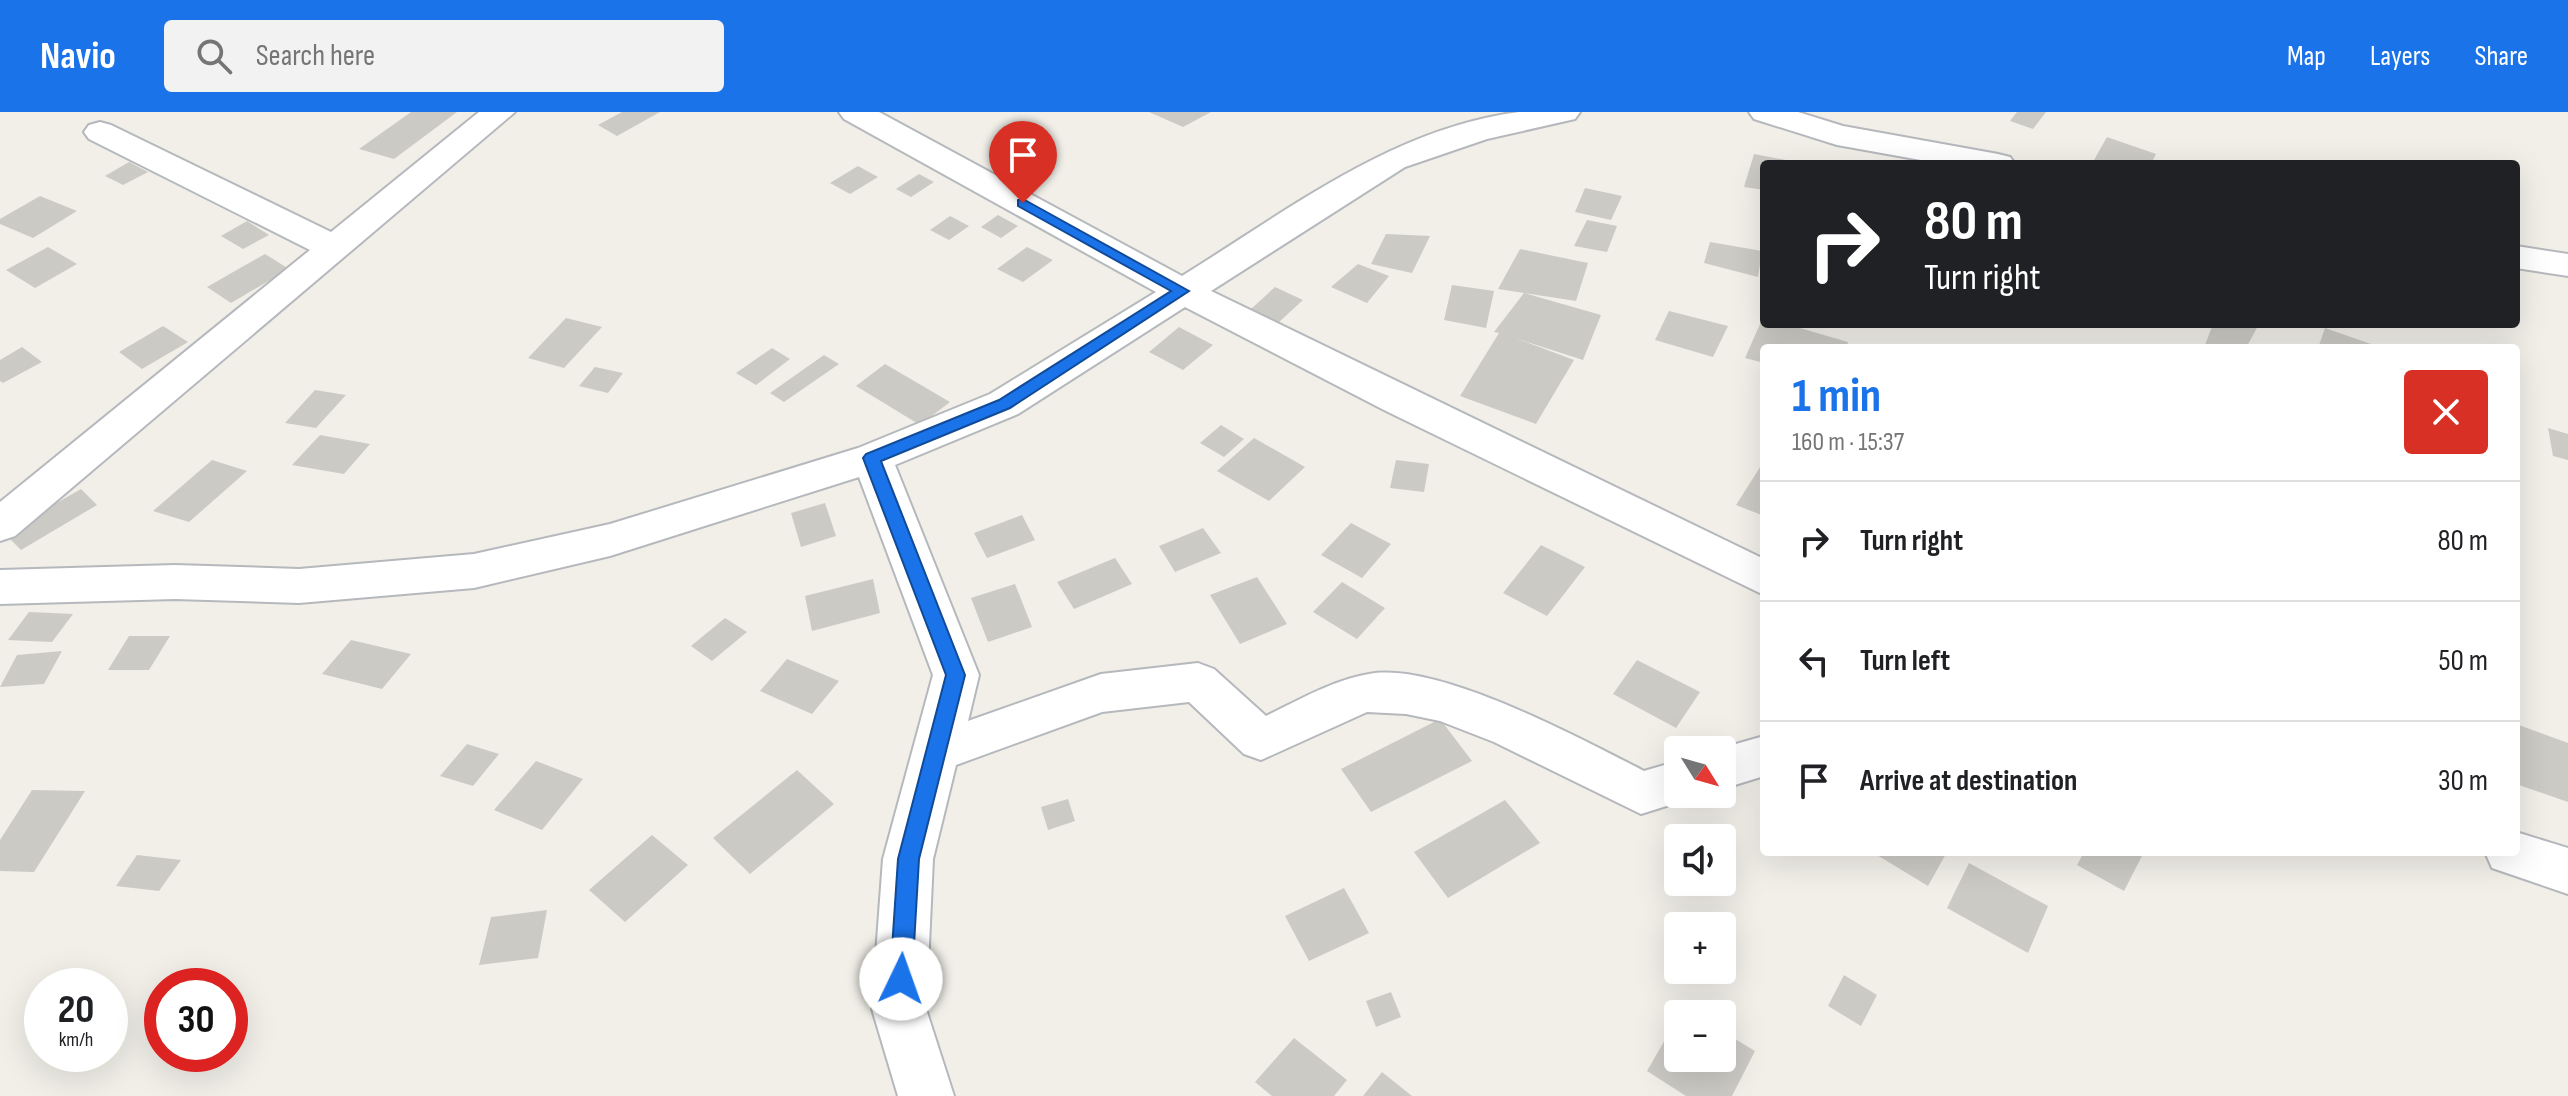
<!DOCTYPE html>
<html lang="en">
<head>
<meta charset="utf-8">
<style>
  :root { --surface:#fff; --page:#f2f2f2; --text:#202124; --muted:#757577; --line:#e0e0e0; --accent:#1a73e8 }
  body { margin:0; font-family:"Sofia Sans Condensed",sans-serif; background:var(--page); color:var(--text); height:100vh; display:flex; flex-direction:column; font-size:30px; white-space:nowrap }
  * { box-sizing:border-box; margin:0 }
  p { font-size:26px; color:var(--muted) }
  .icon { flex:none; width:44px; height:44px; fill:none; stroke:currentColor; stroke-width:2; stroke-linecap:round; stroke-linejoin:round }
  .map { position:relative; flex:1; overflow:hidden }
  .side { position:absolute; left:1760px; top:232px; width:760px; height:512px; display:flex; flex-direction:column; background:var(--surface); border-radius:8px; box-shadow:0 8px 32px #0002 }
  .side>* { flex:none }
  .top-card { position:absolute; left:1760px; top:48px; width:760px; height:168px; border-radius:8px; box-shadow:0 8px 32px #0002; background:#202124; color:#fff; overflow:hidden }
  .needle { width:52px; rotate:127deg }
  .fabs { position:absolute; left:1664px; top:624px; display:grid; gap:16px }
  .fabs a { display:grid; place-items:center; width:72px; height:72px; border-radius:8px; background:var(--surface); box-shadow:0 8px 32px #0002; font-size:40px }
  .speed { position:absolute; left:24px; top:856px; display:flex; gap:16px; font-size:40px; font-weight:700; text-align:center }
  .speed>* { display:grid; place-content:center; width:104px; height:104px; border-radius:50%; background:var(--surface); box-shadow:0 8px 32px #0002; line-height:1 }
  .speed small { font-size:20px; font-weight:400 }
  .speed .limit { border:12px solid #d22; background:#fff; color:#111 }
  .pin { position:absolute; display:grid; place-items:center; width:68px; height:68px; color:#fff; margin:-82px -34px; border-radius:50% 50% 50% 0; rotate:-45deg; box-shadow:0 0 8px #0007 }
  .pin .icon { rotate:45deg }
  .me { position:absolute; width:88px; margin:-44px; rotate:3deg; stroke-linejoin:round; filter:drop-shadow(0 0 6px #0008) }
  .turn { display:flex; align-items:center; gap:28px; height:168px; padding:0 32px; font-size:36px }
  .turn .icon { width:104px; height:104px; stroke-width:2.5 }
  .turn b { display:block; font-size:56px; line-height:68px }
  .round { display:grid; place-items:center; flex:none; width:84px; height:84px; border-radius:8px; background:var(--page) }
  .headline { display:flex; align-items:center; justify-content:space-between; height:136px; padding:0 32px }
  h1 { font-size:48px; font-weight:700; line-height:60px; color:var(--accent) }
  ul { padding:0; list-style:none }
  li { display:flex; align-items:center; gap:24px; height:120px; padding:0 32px; border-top:2px solid var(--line) }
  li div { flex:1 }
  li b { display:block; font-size:30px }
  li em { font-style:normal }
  header { display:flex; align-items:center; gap:48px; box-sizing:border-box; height:112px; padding:0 40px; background:var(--accent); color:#fff }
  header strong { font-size:38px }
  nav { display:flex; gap:44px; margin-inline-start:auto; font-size:28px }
  .search { width:560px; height:72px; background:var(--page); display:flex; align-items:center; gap:20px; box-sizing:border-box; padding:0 28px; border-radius:8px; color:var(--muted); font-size:30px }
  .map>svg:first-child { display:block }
  .building { fill:#cccac5 }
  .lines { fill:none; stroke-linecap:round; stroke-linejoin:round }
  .street-casing { stroke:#b5b8bc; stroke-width:4 }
  .street { fill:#fff; fill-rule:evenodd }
  .route { fill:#1a73e8; stroke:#114b97; stroke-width:2 }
</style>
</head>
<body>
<header>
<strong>Navio</strong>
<div class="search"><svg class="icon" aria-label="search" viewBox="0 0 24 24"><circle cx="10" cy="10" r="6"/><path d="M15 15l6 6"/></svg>Search here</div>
<nav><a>Map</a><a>Layers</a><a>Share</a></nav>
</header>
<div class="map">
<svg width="2568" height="984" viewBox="0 0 2568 984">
  <rect width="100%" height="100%" fill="#f1efe8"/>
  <!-- building -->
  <path class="building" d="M411,0H457L394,47L359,37Z
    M622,0H660L617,24L598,13Z
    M1149,0H1211L1183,15Z
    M2017,0H2046L2033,17L2010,9Z
    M2107,25L2156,42L2151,52H2107L2094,48Z
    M1754,42L1791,49V52H1764V78L1744,75Z
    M129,50L148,60L123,73L105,64Z
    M858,54L878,65L850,82L830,71Z
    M919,62L934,70L911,85L896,77Z
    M1585,76L1622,84L1611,108L1575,100Z
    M40,84L77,99L33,126L0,112V107Z
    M998,103L1018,114L1001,126L981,115Z
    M950,104L969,114L949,128L930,118Z
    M1587,108L1617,114L1607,140L1574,134Z
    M247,109L269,123L243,137L221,124Z
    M1386,122L1430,124L1412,161L1371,152Z
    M1710,130L1762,139L1758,165L1704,151Z
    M48,135L77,152L35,176L6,158Z
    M1027,135L1053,148L1023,170L997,157Z
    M1520,137L1588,151L1576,189L1524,181L1601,203L1583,248L1515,226L1574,248L1536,312L1460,284L1499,221L1494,220L1524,181L1498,177Z
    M265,142L289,157L231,191L207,175Z
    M1358,152L1389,164L1367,191L1331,175Z
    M1452,173L1494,179L1486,216L1444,208Z
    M1275,175L1303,188L1278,211L1250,198Z
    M1669,199L1728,214L1713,245L1655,228Z
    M1764,203V212H1786L1848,230L1847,236H1764V251L1745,246Z
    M566,206L602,215L564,256L528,246Z
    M2213,212H2259L2246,236H2216L2205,233Z
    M163,214L188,230L142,257L119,240Z
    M1179,215L1213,233L1183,258L1149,240Z
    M2325,216L2371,232L2369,236H2318Z
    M22,235L42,250L3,271L0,269V248Z
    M772,236L790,247L756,273L736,261Z
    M824,243L839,252L784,290L770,281Z
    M885,252L950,290L920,313L856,274Z
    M595,255L623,261L608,281L579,274Z
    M315,278L346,283L316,316L285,311Z
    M1221,313L1244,327L1224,345L1200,331Z
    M2548,316L2568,322V348L2553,344Z
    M320,323L370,332L344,362L292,353Z
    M1254,326L1305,355L1269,389L1217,359Z
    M212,348L247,359L189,410L153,399Z
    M1396,348L1429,352L1424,380L1390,376Z
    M1764,349V404L1736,393Z
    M81,377L97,393L21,438L4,421Z
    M825,391L836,424L801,435L791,401Z
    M1022,403L1035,428L987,446L974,421Z
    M1351,411L1391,432L1362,466L1321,443Z
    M1203,416L1221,441L1175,460L1159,434Z
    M1541,433L1585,455L1547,504L1503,481Z
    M1115,446L1132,472L1074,497L1057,470Z
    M1257,465L1287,512L1240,532L1210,483Z
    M873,467L880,501L812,519L805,484Z
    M1342,470L1385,496L1357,527L1313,500Z
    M1015,472L1032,515L988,530L971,486Z
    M29,500L73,502L52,530L8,528Z
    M725,506L747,520L712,549L691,534Z
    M129,524H170L149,558H108Z
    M351,528L411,542L382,577L322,562Z
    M62,539L44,572L0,575L17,543Z
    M787,547L839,569L812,602L760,579Z
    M1637,548L1700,580L1676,616L1613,582Z
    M1440,607L1472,649L1371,700L1341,657Z
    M2516,612L2568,631V690L2516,672Z
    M467,632L499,642L473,674L440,664Z
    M536,649L583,667L542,718L494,698Z
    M797,658L834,692L750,762L713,726Z
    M32,678L85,679L34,760L0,759V728Z
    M1068,687L1075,709L1048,718L1041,695Z
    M1505,688L1540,731L1448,786L1414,740Z
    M652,723L688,753L625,810L589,778Z
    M1872,740H1947L1928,774Z
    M2084,740H2144L2124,779L2077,753Z
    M137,743L181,748L159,779L116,774Z
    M1969,751L2048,794L2028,841L1947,796Z
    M1344,776L1369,821L1309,849L1285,804Z
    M547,798L538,846L479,853L491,805Z
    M1844,863L1877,883L1861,914L1828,894Z
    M1391,880L1401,905L1376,915L1366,889Z
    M1678,905V946H1722V919L1755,939L1732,984H1686L1647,959Z
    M1294,926L1347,968L1334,984H1272L1255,970Z
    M1382,960L1412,984H1363Z"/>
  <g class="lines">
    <!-- street casing -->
    <g class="street-casing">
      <path id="street" d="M479,0H515L15,424L0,429V390L310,138L89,27L84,20L89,13L100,10L111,13L331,120Z
        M839,0H879L1182,164C1287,99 1393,16 1519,0C1539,0 1560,0 1580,0L1575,7L1487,27L1405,55L1211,179L1764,447V483L1384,298L1185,195L1018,302L895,353L979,563L968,609L1101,562L1198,551L1214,557L1266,604C1299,588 1333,568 1369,562C1437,549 1582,627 1644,659L1678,649V682H1696L1695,685L1641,702L1494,630L1440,609L1406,602L1367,600L1261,648L1244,642L1189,590L1102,600L956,653L933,747L926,897L954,984H898L872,897L883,747L933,563L859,365L610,444L474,476L299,491L175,487L0,492V458L175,453L299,457L474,442L610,412L858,336L990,282L1156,180L844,7Z
        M1749,0H1798L1843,14L1998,42L2010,45L2015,52H1943L1837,33L1754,7Z
        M2516,134L2568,142V164L2516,156Z
        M1764,624V664L1722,677V638H1715Z
        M2516,720L2568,736V782L2492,756L2485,740H2516Z"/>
    </g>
    <!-- street -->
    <use href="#street" class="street"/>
  </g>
  <!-- route -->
  <path class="route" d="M1023,87L1189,179L1010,296L881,349L965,563L919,747L912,867L909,875L901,878L893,875L890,867L898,747L946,563L863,346L866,342L999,288L1171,179L1018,94V88Z"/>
</svg>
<div class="fabs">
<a><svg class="needle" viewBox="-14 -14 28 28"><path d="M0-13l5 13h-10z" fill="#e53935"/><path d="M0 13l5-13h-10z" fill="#757577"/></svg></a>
<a><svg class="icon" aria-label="sound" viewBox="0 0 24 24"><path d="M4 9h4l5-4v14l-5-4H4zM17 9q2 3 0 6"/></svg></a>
<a>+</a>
<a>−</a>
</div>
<div class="speed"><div>20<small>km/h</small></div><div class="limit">30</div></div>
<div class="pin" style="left:1023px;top:91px;background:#d93025"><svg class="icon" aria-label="arrive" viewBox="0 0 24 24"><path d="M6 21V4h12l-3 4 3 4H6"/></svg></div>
<svg class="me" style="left:901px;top:867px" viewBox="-20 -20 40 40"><circle r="19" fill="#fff"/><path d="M0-13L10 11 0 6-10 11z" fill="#1a73e8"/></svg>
<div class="top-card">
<div class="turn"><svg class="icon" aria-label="right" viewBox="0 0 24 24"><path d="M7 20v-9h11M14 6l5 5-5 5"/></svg><div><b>80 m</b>Turn right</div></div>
</div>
<section class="side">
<div class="headline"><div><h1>1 min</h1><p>160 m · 15:37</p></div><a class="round" style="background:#d93025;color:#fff"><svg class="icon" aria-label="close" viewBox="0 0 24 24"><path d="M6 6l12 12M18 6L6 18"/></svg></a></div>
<ul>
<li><svg class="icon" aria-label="right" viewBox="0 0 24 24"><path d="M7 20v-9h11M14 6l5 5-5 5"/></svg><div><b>Turn right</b></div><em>80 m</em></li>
<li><svg class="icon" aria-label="left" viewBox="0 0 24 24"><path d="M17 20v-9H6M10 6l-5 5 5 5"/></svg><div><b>Turn left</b></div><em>50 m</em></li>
<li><svg class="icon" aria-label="arrive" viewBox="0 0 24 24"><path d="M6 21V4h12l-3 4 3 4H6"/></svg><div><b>Arrive at destination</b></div><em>30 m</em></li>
</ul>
</section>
</div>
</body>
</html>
